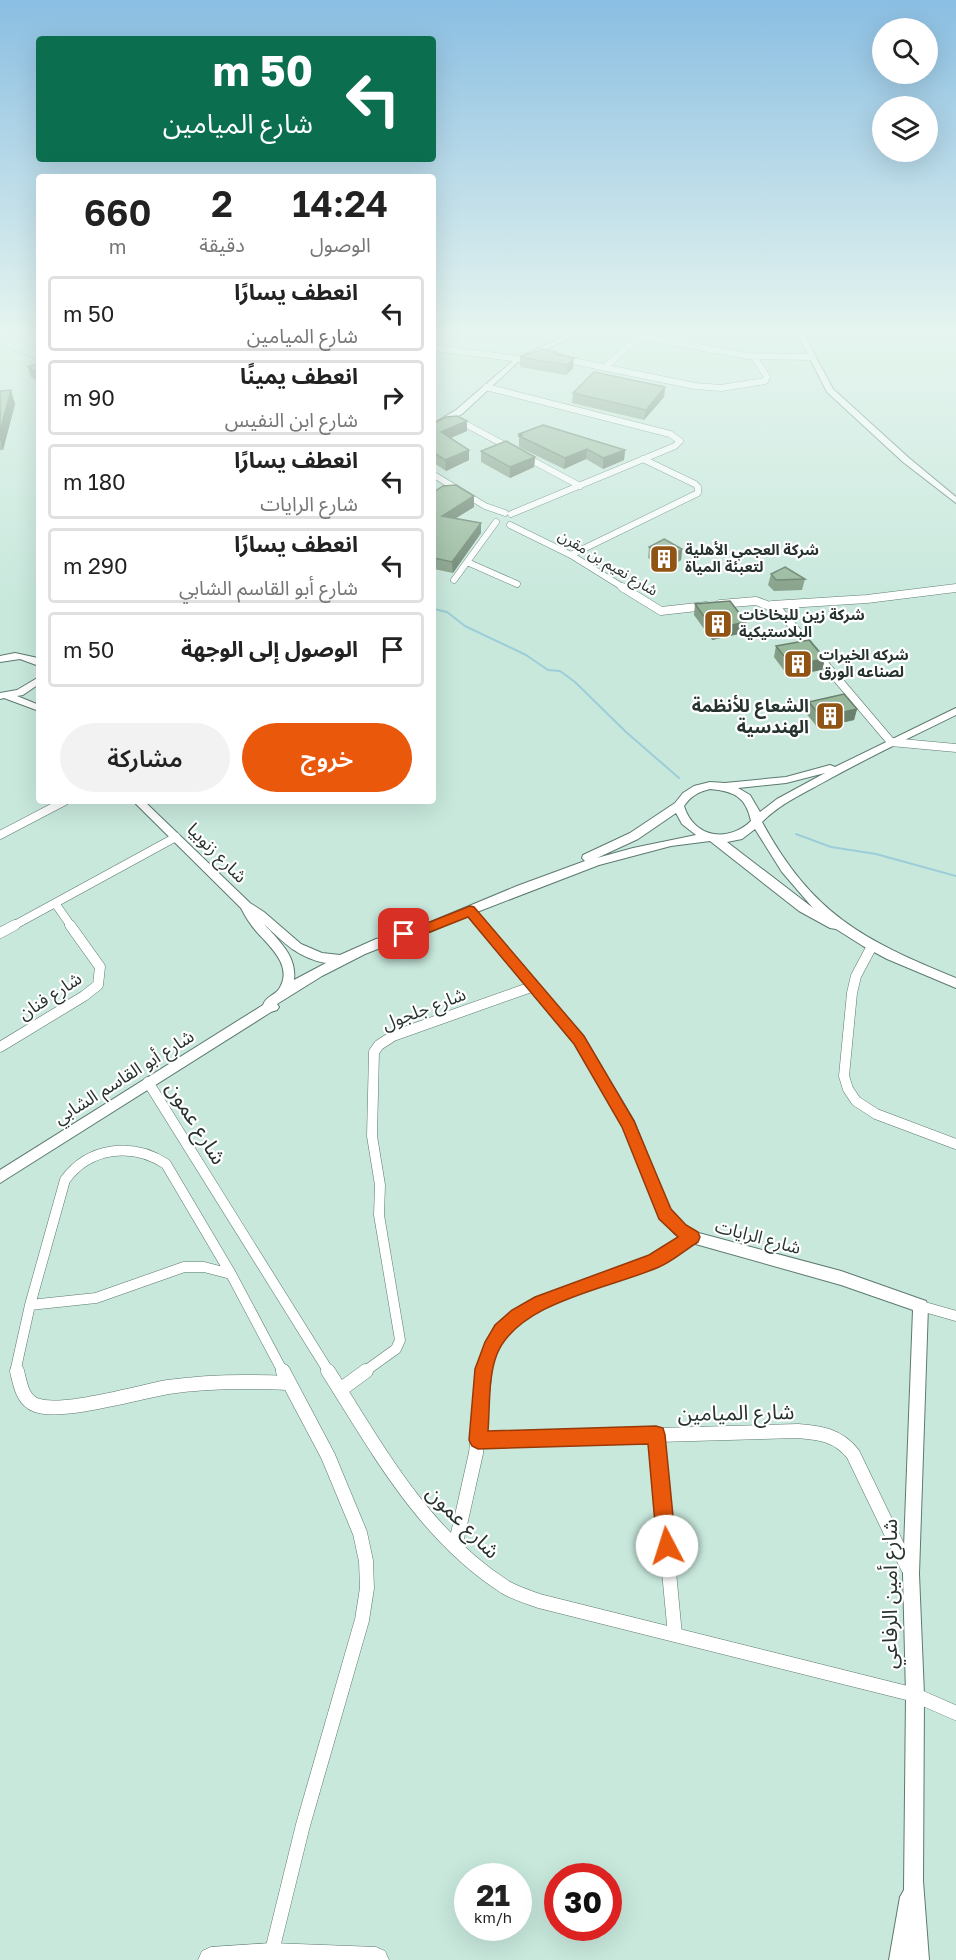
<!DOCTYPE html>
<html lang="ar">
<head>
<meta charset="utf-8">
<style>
  :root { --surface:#fff; --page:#f2f2f2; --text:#222; --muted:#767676; --line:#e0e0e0; --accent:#ea580c }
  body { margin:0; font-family:"Golos Text","Noto Sans Arabic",sans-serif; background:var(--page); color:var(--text); direction:rtl; height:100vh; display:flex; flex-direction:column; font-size:22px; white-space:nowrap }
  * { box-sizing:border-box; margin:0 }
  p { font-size:20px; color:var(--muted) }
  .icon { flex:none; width:33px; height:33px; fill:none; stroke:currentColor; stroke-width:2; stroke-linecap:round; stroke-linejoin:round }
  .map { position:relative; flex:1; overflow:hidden; direction:ltr }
  .sheet { position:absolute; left:36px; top:174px; width:400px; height:630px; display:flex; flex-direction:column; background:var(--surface); border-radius:6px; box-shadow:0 6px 24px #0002; direction:rtl }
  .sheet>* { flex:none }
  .hud { position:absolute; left:36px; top:36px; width:400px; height:126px; border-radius:6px; box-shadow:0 6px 24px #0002; direction:rtl; background:#0b6e4f; color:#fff; overflow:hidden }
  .tools { position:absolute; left:872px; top:18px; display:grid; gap:12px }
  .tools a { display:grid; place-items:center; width:66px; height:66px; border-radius:50%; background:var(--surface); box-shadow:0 6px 24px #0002; font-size:30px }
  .speed { position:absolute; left:454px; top:1863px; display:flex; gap:12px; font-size:30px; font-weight:700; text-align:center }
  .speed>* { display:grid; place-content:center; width:78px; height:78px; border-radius:50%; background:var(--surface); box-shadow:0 6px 24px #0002; line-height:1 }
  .speed small { font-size:15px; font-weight:400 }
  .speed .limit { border:9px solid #d22; background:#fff; color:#111 }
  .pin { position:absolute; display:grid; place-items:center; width:51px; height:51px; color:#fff; margin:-26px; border-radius:12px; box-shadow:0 3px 9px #0006 }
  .me { position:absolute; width:66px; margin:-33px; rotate:355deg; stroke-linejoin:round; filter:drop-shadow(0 0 4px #0008) }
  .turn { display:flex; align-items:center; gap:21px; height:126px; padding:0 24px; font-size:27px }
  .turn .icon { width:78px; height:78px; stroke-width:2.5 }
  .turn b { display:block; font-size:42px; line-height:51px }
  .eta { display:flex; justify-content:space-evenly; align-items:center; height:102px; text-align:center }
  .eta b { font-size:36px; font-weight:600; line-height:42px }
  .primary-button { display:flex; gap:12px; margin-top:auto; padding:12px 24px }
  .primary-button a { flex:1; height:69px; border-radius:36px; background:var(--accent); color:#fff; font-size:24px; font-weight:600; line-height:69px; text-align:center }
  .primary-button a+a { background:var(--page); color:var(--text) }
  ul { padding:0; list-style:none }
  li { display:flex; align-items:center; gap:18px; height:75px; margin:0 12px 9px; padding:0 12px; border:3px solid var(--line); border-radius:6px }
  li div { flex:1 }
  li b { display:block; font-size:22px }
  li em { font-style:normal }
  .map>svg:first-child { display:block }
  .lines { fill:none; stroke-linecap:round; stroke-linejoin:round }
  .stream { stroke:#9dcdd8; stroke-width:2 }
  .minor-far3-casing { stroke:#5d7a70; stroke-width:7 }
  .minor-far2-casing { stroke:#5d7a70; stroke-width:9 }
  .minor-far1-casing { stroke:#5d7a70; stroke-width:11 }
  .minor-casing { stroke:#5d7a70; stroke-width:15 }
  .tertiary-casing { stroke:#5d7a70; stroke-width:2 }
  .primary-casing { stroke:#5d7a70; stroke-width:1 }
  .minor-far3 { stroke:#fff; stroke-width:6 }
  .minor-far2 { stroke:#fff; stroke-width:8 }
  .minor-far1 { stroke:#fff; stroke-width:10 }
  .minor { stroke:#fff; stroke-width:14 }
  .tertiary { fill:#fff; fill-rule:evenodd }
  .primary { fill:#fff; fill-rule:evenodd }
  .wall { fill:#839e86 }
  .shaded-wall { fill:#6a816d }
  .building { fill:#98b89c; stroke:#6a816d; stroke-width:1.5 }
  .route { fill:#ea580c; stroke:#983908; stroke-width:1.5 }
  .labels { text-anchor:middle; stroke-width:4.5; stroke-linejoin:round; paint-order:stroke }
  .far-poi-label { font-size:15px; font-weight:bold; fill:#27332f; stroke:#fff; text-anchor:start }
  .far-street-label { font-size:15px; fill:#27332f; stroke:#fff }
  .poi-label { font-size:18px; font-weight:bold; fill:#27332f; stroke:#fff; text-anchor:end }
  .street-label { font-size:18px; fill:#27332f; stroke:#fff }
  .near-street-label { font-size:21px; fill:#27332f; stroke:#fff }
</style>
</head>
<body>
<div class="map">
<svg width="956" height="1960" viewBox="0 0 956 1960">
  <rect width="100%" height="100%" fill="#c8e8dc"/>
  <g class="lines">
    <!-- stream -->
    <path class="stream" d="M0,345L39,360
      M434,609L447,612L465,626L526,655L548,670L560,671L575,682L626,732L679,778
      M796,834L831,847L876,854L956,876"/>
    <!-- minor-far3 casing -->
    <g class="minor-far3-casing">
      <path id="minor-far3" d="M38,331L30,336L39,339
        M608,331L748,356L812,357
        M434,348L519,359
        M563,359L695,386L721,388L765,381L767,377L754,357
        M605,367L632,343L641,339
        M486,387L670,434L680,441L675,446L511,514
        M458,420L512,449
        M524,456L580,486
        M434,475L485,506L505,513
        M510,525L571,555L624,588
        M571,555L698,493V487L695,484L643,459
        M467,562L517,584
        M454,580L496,522"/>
    </g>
    <!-- minor-far2 casing -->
    <g class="minor-far2-casing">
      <path id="minor-far2" d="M622,587L661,611L706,606
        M720,604L756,601L778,609L891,742L956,748
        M772,605L867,599L956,588
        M0,835L65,801
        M55,903L71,926
        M13,926L176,837"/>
    </g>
    <!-- minor-far1 casing -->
    <g class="minor-far1-casing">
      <path id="minor-far1" d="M0,933L15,925
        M872,946L856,976L852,993L844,1076L848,1089L856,1101L876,1114L956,1144
        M0,1047L84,996L98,985L100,967L70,925
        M148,1082L329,1372
        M30,1305L96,1298L184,1267H204L231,1274
        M921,1306L956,1316
        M17,1372L16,1368L30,1305L65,1180C89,1147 132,1142 166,1164L231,1274L283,1372
        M364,1372L396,1349L400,1340L379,1215L380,1185L372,1136L374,1052L379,1045L393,1036L534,986
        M485,1372C499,1299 573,1293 632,1271C654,1263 673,1251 692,1237"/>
    </g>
    <!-- minor casing -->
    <g class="minor-casing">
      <path id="minor" d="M17,1371C20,1383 22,1400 36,1405C60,1415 140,1392 168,1387C208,1381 248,1381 288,1383
        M328,1371C378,1450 424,1535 505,1587C515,1593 528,1597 539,1601L915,1695L956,1713
        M340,1390L366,1371
        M656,1435L675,1635
        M478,1440L798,1431C821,1433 838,1435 853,1454L908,1568
        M455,1547L476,1453L485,1371
        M271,1955L303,1825L362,1620L367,1588L366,1561L360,1533L328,1456L283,1371"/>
    </g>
    <!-- tertiary casing -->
    <g class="tertiary-casing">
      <path id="tertiary" d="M575,331H584L518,362L462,414L434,428V423L456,410L514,360Z
        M796,331H802L833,389L909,458L956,497V503L903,462L827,392Z
        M15,653L38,658L39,666L20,659L0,662V656Z
        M39,677V684L23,695L17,696L39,705V711L4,698L0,699V693L17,690Z
        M956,708V715C911,737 867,758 824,782C802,794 780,804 762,822C812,914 863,940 956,978V988L887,959L863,946L836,929L830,928L799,911L710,841L671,846L599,865L477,912L583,1036L634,1121L670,1210L685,1226L695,1232L841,1271L926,1301L928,1306L919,1574L924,1695L923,1881L929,1960H889L900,1897L904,1890L906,1695L903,1574L913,1310L841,1285L692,1243L675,1234L660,1218L623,1127L575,1044L468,916L415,938L398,941L365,954L322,976L277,1004L279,1007L277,1010L271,1012L0,1183V1170L263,1005C266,996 274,996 279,989C294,966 269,946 256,931C250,924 245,916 241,908L133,801H144L250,903L264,912L301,944L322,953L340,955L376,939L409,931L517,886L585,861L582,858L583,855L630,833L675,803L683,793L694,786L710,782L725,783L786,777L830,765L835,767ZM825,773L777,799L760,812L750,795L738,788L786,783ZM710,789C734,791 746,797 751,821C728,843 694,838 684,806C691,796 698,792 710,789ZM676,813L682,824L696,835L633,848L597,858L638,839ZM755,829L782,872L813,908L727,842L742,839ZM264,924C283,942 298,958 326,963L294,980C297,956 279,941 264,924Z"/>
    </g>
    <!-- primary casing -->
    <g class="primary-casing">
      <path id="primary" d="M792,331H802L804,334L800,336Z
        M904,331L956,333V337L908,333Z
        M271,1943L376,1947L385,1951L389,1960H198L202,1951L211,1947Z"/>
    </g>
    <!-- minor-far3 -->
    <use href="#minor-far3" class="minor-far3"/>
    <!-- minor-far2 -->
    <use href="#minor-far2" class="minor-far2"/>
    <!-- minor-far1 -->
    <use href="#minor-far1" class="minor-far1"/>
    <!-- minor -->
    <use href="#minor" class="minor"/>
    <!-- tertiary -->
    <use href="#tertiary" class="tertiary"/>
    <!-- primary -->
    <use href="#primary" class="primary"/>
  </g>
  <!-- wall -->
  <path class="wall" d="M555,354L573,368L566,375L520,367V357Z
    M39,363V382L31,377L28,367Z
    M665,387L664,397L644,420L572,403L573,393Z
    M11,390L15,404L3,450H0V391Z
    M467,421V431L451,438L469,450V460L446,471L434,463V423Z
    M519,434L625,450L624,460L603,469L586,459L564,469L519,447Z
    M481,451L535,457L534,467L510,478L481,462Z
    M434,492L474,496V507L455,518L481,523V533L453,573L434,569Z
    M649,547L682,549L681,560L667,569L648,558Z
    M771,574L805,579L802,590L774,591L768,585Z
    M695,604L746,622L743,633L712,640L694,615Z
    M776,646L825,659L822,670L788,676L774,657Z
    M809,702L857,709L854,720L818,728L806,713Z"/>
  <!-- shaded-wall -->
  <path class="shaded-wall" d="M574,358L573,368L566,375L567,365Z
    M665,387L664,397L644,420L646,410Z
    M11,390L15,404L3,450L0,439V432Z
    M467,421V431L441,442V432Z
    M587,449L586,459L564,469L565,458Z
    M469,450V460L446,471L445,460Z
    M625,450L624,460L603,469V458Z
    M535,457L534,467L510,478V467Z
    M474,496V507L442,527V516Z
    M481,523V533L453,573L452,562Z
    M682,549L681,560L667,569L669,558Z
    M746,622L743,633L712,640L713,629Z
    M825,659L822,670L788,676L791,665Z
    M857,709L854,720L818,728L821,717Z"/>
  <!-- building -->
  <path class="building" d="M543,349L556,352L554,353L574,358L567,365L520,357Z
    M39,363V374L28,367Z
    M594,372L665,387L646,410L573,393Z
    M11,390L0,432V391Z
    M457,416L467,421L441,432L469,450L445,460L434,453V423L446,417Z
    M543,425L625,450L603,458L587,449L565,458L519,436L522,435L519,434Z
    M506,441L535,457L510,467L481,451Z
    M456,485L474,496L442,516L481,523L452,562L434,558V492L443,486Z
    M664,539L682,549L669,558L649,547Z
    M785,567L805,579L776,580L771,574Z
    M730,601L746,622L713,629L695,604Z
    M809,640L825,659L791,665L776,646Z
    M844,694L857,709L821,717L809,702Z"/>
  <!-- sky -->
  <linearGradient id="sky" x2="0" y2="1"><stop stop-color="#8abee2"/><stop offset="0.55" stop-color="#e6f5ef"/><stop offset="1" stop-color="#e6f5ef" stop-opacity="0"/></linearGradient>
  <rect width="956" height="606" fill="url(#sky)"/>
  <!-- route -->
  <path class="route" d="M470,906L474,907L584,1036L634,1121L671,1209L686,1225L698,1232L700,1237L698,1242C685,1250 673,1261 659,1267C612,1288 519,1301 497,1354C488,1377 490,1406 488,1431L656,1426L663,1428L665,1435L676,1546L674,1553L667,1555L660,1553L657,1546L648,1444L478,1449L472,1446L469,1440L475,1369L485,1342L495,1325L512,1310L535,1297L649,1255L678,1237L659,1219L622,1127L574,1044L468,917L415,938H400L398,934L400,931L410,930Z"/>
  <!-- icons -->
  <defs>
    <g id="building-square" transform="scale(1.5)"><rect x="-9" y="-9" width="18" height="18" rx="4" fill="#905414" stroke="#fff"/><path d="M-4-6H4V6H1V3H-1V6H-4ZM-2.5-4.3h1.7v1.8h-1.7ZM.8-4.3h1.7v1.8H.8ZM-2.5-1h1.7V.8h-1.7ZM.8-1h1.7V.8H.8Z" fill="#fff"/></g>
  </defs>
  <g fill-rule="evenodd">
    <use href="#building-square" x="664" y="559"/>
    <use href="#building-square" x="718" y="624"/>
    <use href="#building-square" x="798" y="664"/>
    <use href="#building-square" x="830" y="716"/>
  </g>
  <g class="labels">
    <!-- far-poi labels -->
    <g class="far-poi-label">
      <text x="685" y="555">شركة العجمي الأهلية<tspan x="685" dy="17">لتعبئة المياة</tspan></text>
      <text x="739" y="620">شركة زين للبخاخات<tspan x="739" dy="17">البلاستيكية</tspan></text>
      <text x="819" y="660">شركه الخيرات<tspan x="819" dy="17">لصناعه الورق</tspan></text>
    </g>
    <!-- far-street labels -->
    <g class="far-street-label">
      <text transform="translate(608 563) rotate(31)" y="5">شارع نعيم بن مقرن</text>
    </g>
    <!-- poi labels -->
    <g class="poi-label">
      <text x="809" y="712">الشعاع للأنظمة<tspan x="809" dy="21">الهندسية</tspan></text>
    </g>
    <!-- street labels -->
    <g class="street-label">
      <text transform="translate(217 853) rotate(45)" y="6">شارع زنوبيا</text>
      <text transform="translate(50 996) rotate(-33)" y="6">شارع فنان</text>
      <text transform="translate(424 1009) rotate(-21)" y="6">شارع جلجول</text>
      <text transform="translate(124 1077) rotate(-32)" y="6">شارع أبو القاسم الشابي</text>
      <text transform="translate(758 1237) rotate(15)" y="6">شارع الرايات</text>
    </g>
    <!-- near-street labels -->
    <g class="near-street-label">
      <text transform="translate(196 1123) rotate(58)" y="7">شارع عمون</text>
      <text transform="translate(736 1413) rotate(-1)" y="7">شارع الميامين</text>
      <text transform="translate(463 1522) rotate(45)" y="7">شارع عمون</text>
      <text transform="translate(890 1594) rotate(-90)" y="7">شارع أمين الرفاعي</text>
    </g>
  </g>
</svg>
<div class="tools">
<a><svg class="icon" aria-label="search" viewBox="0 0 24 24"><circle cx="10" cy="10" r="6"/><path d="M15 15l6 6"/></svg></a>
<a><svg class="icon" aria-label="layers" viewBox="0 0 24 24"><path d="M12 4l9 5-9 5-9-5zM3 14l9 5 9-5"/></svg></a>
</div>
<div class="speed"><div>21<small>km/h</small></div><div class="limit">30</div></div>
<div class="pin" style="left:404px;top:934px;background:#d93025"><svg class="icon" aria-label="arrive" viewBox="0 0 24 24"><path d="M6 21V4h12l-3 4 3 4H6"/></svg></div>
<svg class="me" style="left:667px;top:1546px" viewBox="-20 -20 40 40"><circle r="19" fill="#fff"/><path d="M0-13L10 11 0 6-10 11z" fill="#ea580c"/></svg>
<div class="hud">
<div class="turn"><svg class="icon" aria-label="left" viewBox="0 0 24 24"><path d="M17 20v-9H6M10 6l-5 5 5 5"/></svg><div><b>50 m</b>شارع الميامين</div></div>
</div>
<section class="sheet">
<div class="eta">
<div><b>14:24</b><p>الوصول</p></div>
<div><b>2</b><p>دقيقة</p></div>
<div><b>660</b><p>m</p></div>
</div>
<ul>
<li><svg class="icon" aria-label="left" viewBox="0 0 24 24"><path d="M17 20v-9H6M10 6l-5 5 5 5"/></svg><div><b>انعطف يسارًا</b><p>شارع الميامين</p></div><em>50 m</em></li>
<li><svg class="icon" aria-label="right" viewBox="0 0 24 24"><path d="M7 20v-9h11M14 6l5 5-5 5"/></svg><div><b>انعطف يمينًا</b><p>شارع ابن النفيس</p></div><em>90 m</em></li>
<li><svg class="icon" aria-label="left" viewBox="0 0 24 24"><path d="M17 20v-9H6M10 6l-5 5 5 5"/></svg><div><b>انعطف يسارًا</b><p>شارع الرايات</p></div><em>180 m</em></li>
<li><svg class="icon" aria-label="left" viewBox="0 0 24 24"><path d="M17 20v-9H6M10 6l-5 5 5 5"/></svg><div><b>انعطف يسارًا</b><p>شارع أبو القاسم الشابي</p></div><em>290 m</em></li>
<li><svg class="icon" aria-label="arrive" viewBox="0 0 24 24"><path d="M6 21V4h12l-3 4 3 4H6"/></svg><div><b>الوصول إلى الوجهة</b></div><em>50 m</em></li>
</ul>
<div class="primary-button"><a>خروج</a><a>مشاركة</a></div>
</section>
</div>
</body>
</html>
